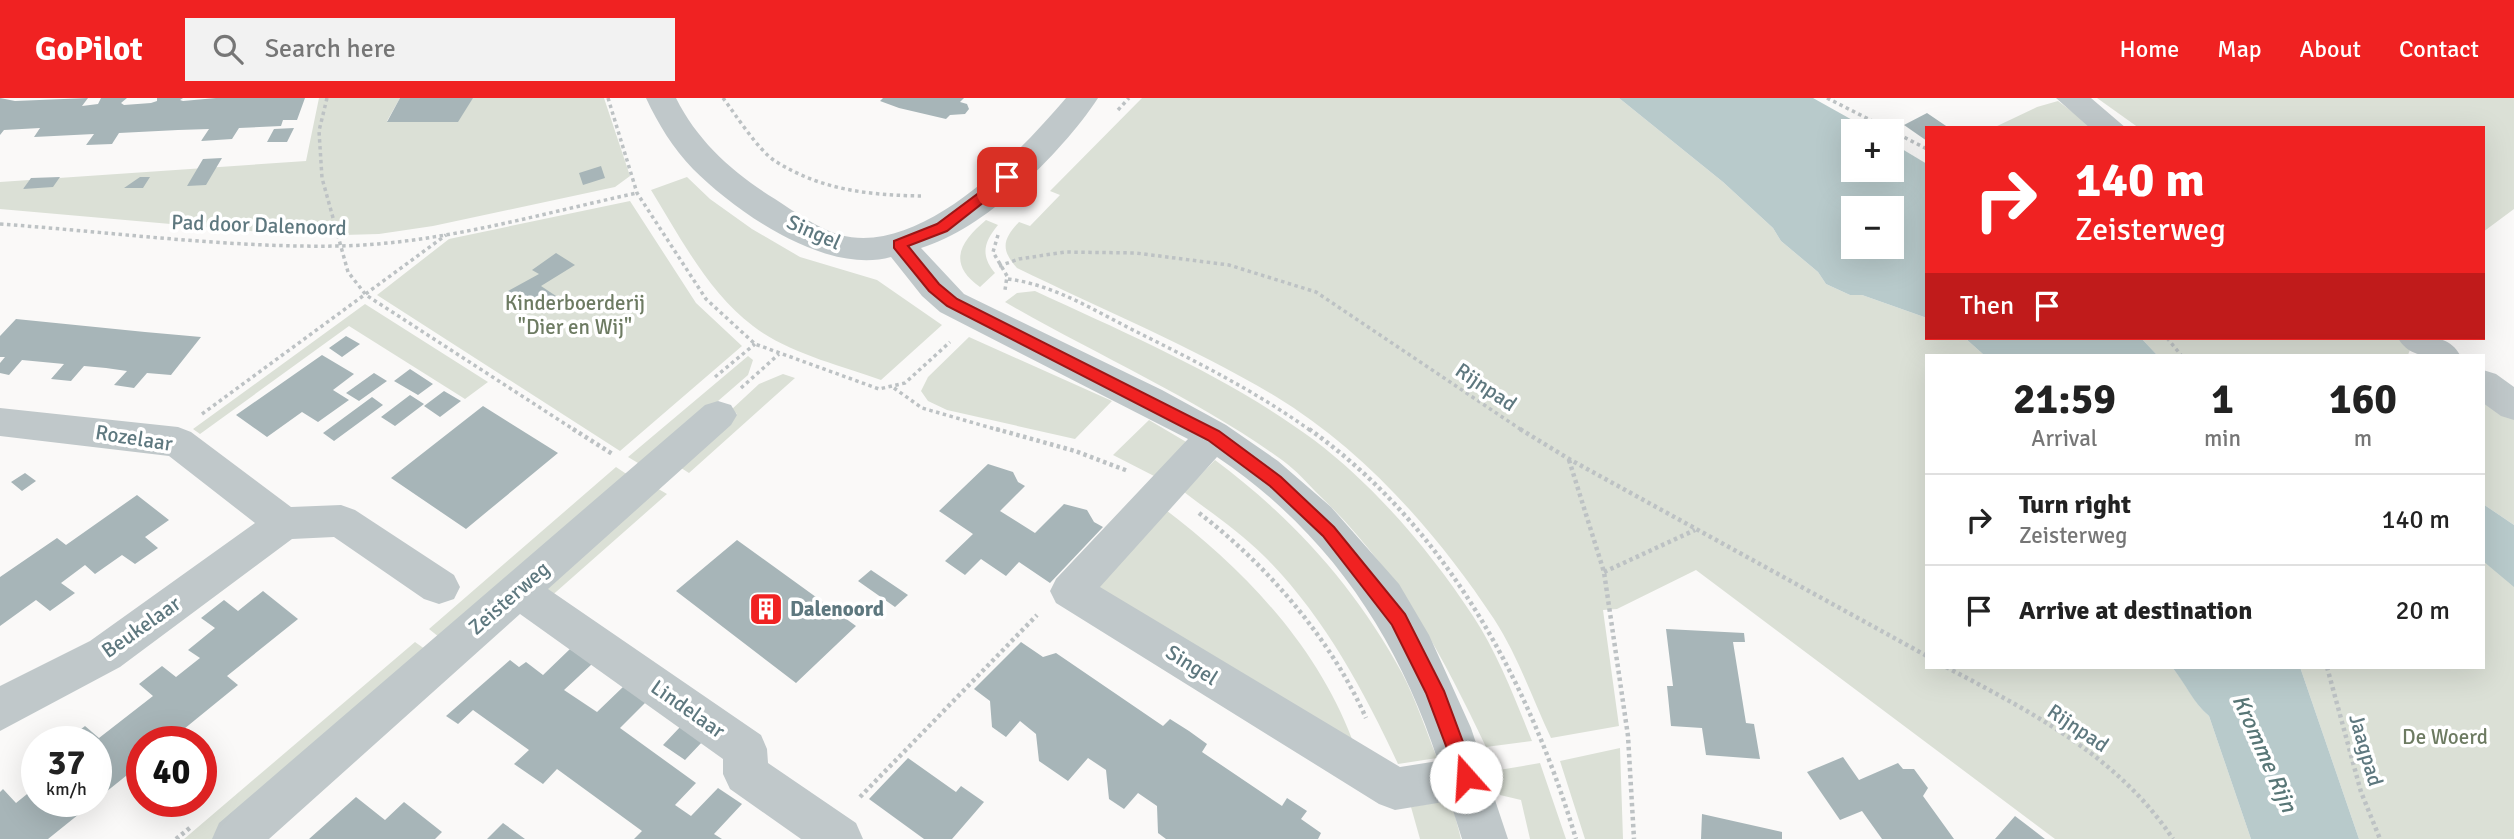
<!DOCTYPE html>
<html lang="en">
<head>
<meta charset="utf-8">
<style>
  :root { --surface:#fff; --page:#f2f2f2; --text:#222; --muted:#767676; --line:#e0e0e0; --accent:#f02222 }
  body { margin:0; font-family:Signika,sans-serif; background:var(--page); color:var(--text); height:100vh; display:flex; flex-direction:column; font-size:26px; white-space:nowrap }
  * { box-sizing:border-box; margin:0 }
  p { font-size:23px; color:var(--muted) }
  .icon { flex:none; width:38px; height:38px; fill:none; stroke:currentColor; stroke-width:2; stroke-linecap:round; stroke-linejoin:round }
  .map { position:relative; flex:1; overflow:hidden }
  .side { position:absolute; left:1925px; top:256px; width:560px; height:315px; display:flex; flex-direction:column; background:var(--surface); border-radius:0px; box-shadow:0 7px 28px #0002 }
  .side>* { flex:none }
  .guide { position:absolute; left:1925px; top:28px; width:560px; height:214px; border-radius:0px; box-shadow:0 7px 28px #0002; background:#f02222; color:#fff; overflow:hidden }
  .tools { position:absolute; left:1841px; top:21px; display:grid; gap:14px }
  .tools a { display:grid; place-items:center; width:63px; height:63px; border-radius:0px; background:var(--surface); box-shadow:0 7px 28px #0002; font-size:35px }
  .speed { position:absolute; left:21px; top:628px; display:flex; gap:14px; font-size:35px; font-weight:700; text-align:center }
  .speed>* { display:grid; place-content:center; width:91px; height:91px; border-radius:50%; background:var(--surface); box-shadow:0 7px 28px #0002; line-height:1 }
  .speed small { font-size:18px; font-weight:400 }
  .speed .limit { border:10px solid #d22; background:#fff; color:#111 }
  .pin { position:absolute; display:grid; place-items:center; width:60px; height:60px; color:#fff; margin:-30px; border-radius:14px; box-shadow:0 4px 10px #0006 }
  .me { position:absolute; width:77px; margin:-38px; rotate:341deg; stroke-linejoin:round; filter:drop-shadow(0 0 5px #0008) }
  .turn { display:flex; align-items:center; gap:24px; height:147px; padding:0 35px; font-size:32px }
  .turn .icon { width:91px; height:91px; stroke-width:2.5 }
  .turn b { display:block; font-size:49px; line-height:60px }
  .then { display:flex; align-items:center; height:66px; padding:0 35px; background:#0003; gap:14px; font-size:26px }
  .eta { display:flex; justify-content:space-evenly; align-items:center; height:119px; text-align:center }
  .eta b { font-size:42px; font-weight:700; line-height:49px }
  ul { padding:0; list-style:none }
  li { display:flex; align-items:center; gap:21px; height:91px; padding:0 35px; border-top:2px solid var(--line) }
  li div { flex:1 }
  li b { display:block; font-size:26px }
  li em { font-style:normal }
  header { display:flex; align-items:center; gap:42px; box-sizing:border-box; height:98px; padding:0 35px; background:var(--accent); color:#fff }
  header strong { font-size:33px }
  nav { display:flex; gap:38px; margin-inline-start:auto; font-size:24px }
  .search { width:490px; height:63px; background:var(--page); display:flex; align-items:center; gap:18px; box-sizing:border-box; padding:0 24px; border-radius:0px; color:var(--muted); font-size:26px }
  .map>svg:first-child { display:block }
  .green { fill:#dbe0d6 }
  .water { fill:#b8cacb; fill-rule:evenodd }
  .building { fill:#a7b5b8 }
  .lines { fill:none; stroke-linecap:round; stroke-linejoin:round }
  .path-far1 { stroke:#bdc2c4; stroke-width:3.5; stroke-dasharray:3.5 3.5; stroke-linecap:butt }
  .path { stroke:#bdc2c4; stroke-width:4.5; stroke-dasharray:3.5 3.5; stroke-linecap:butt }
  .minor { fill:#c0c8ca; fill-rule:evenodd }
  .route { fill:#f02222; stroke:#9c1616; stroke-width:2 }
  .labels { text-anchor:middle; stroke-width:7; stroke-linejoin:round; paint-order:stroke }
  .street-label { font-size:21px; fill:#5e787f; stroke:#fff }
  .park-label { font-size:21px; fill:#6d7b62; stroke:#fff }
  .poi-label { font-size:21px; font-weight:bold; fill:#5e787f; stroke:#fff; text-anchor:start }
  .water-label { font-size:23px; font-style:italic; fill:#587676; stroke:#fff }
</style>
</head>
<body>
<header>
<strong>GoPilot</strong>
<div class="search"><svg class="icon" aria-label="search" viewBox="0 0 24 24"><circle cx="10" cy="10" r="6"/><path d="M15 15l6 6"/></svg>Search here</div>
<nav><a>Home</a><a>Map</a><a>About</a><a>Contact</a></nav>
</header>
<div class="map">
<svg width="2514" height="741" viewBox="0 0 2514 741">
  <rect width="100%" height="100%" fill="#faf9f8"/>
  <!-- green -->
  <path class="green" d="M319,0H400L387,23L421,22L473,0H604L630,78L615,89L433,128L379,136L307,138L0,111V84L306,63Z
    M1142,0H1619L1723,84L1773,130L1781,143L1818,174L1826,186L1850,197H1862L1927,220V240H1965L1984,257H1927V569H2172C2185,584 2195,607 2209,618L2251,741H2055L1696,472L1617,511L1603,512L1619,628L1551,640C1532,600 1518,558 1494,521C1437,435 1364,352 1275,298C1193,249 1103,212 1017,170C1001,152 1002,142 1019,124L1030,128L1060,97L1050,93Z
    M2097,0H2514V111L2483,134V30H2139Z
    M2058,3L2094,30H1993L2037,9Z
    M687,79L710,101L752,131L800,159L877,182L942,227L881,282C840,267 788,255 753,228C708,194 680,139 651,92Z
    M630,103L696,205L742,248L620,353L377,197L449,141Z
    M986,122L998,127C984,144 980,157 995,175L980,189C946,165 961,143 986,122Z
    M1035,193C1130,237 1229,279 1314,342C1376,389 1431,454 1473,518C1498,556 1515,601 1532,643L1486,649C1441,554 1397,472 1320,398C1308,386 1296,372 1282,362C1196,300 1096,257 1005,204L1017,195Z
    M365,206L488,284L465,301L349,228L200,336L193,331Z
    M969,239L1112,303L1075,341L947,312L928,303L921,293L928,279Z
    M2141,240H2399L2411,249L2408,257H2157Z
    M748,258L753,262L748,277L643,368L628,359Z
    M783,276L795,280L689,375L678,368L737,316L731,312L759,286Z
    M2483,299L2514,320V427L2483,406Z
    M1149,322L1188,345L1156,379L1113,357Z
    M1215,362C1293,420 1356,490 1402,575C1416,602 1426,632 1437,660L1398,666C1363,591 1323,517 1264,458C1240,434 1210,414 1184,394Z
    M616,369L631,379L444,543L429,531Z
    M655,389L667,396L548,501L536,493Z
    M1162,409C1242,469 1316,546 1352,641L1092,490Z
    M2483,421L2514,444V741H2359L2300,569H2483Z
    M415,544L429,554L213,741H184Z
    M1620,650L1623,741H1585L1560,663Z
    M1540,665L1566,741H1530L1521,702L1500,697L1493,673Z
    M1451,702L1461,741H1420L1411,709Z"/>
  <!-- water -->
  <path class="water" d="M1619,0H1813L1872,33H1853V72H1892V45L1927,66V220L1862,197H1850L1826,186L1818,174L1781,143L1773,130L1723,84ZM1853,110H1892V149H1853Z
    M1965,240H2141L2157,257H1984Z
    M2483,406L2514,427V489L2483,463Z
    M2172,569H2300L2359,741H2251L2209,618C2194,606 2185,585 2172,569Z"/>
  <!-- building -->
  <path class="building" d="M0,0L15,3L88,0L82,8L98,6L101,0H127L121,5L124,7L151,5L157,3V0H183L180,2L183,3L216,0H305L297,22H283L281,28L239,30L232,41L201,43L209,31L178,32L119,35L112,46L86,47L94,36L34,39L40,30L4,32L0,37Z
    M400,0H473L458,24H387Z
    M883,0H964L960,4L967,6L969,11L965,16L950,17L946,21L899,10L880,3Z
    M1927,15L1949,30H1927V43L1904,27Z
    M294,30L287,44H267L274,31Z
    M222,60L206,87L187,88L203,61Z
    M601,68L605,80L583,87L579,75Z
    M60,79L53,89L23,91L31,80Z
    M140,79H150L143,90H124Z
    M556,155L575,167L541,188L556,198L536,212L508,193L539,176L532,172Z
    M16,221L145,234L201,239L171,277L147,275L134,290L114,287L127,273L106,270L84,268L71,283L51,281L64,266L22,262L9,277L0,275V265L5,259H0V238Z
    M346,238L360,246L342,259L329,250Z
    M322,257L354,276L333,292L349,302L318,324L302,314L267,339L236,317Z
    M410,271L433,286L418,297L394,283Z
    M374,275L387,283L359,303L346,295Z
    M444,293L461,303L440,319L424,308Z
    M410,297L424,306L395,328L381,319Z
    M372,299L383,307L334,343L323,335Z
    M483,308L558,355L466,431L391,380Z
    M988,366L1013,374L1018,384L1025,388L1000,413L1035,435L1064,406L1087,412L1094,424L1103,429L1050,485L1019,464L1006,478L981,461L965,477L945,463L973,436L939,413Z
    M25,375L36,383L22,393L11,384Z
    M137,397L169,422L145,439L158,450L135,466L122,457L95,476L85,467L61,485L75,495L50,513L36,502L0,528V479L57,440L66,447Z
    M737,442L856,528L796,585L676,493Z
    M871,472L908,497L895,509L858,483Z
    M263,493L298,521L227,578L238,587L168,644H142V665L96,702V644H65L85,628L99,640L153,598L139,586L162,568L176,579L200,560L188,552L215,530L201,520L224,502L238,513Z
    M1666,531L1744,535L1745,544H1733L1746,625L1754,626L1760,661L1706,657L1702,630L1671,628L1667,588H1673Z
    M1021,544L1043,559L1056,555L1163,628L1170,621L1189,633L1207,646L1202,654L1282,708L1287,700L1307,713L1301,721L1321,735L1318,741H1166L1158,735L1157,708L1138,695L1124,711L1109,701L1106,672L1088,660L1068,683L1039,663L1036,636L1020,623L1006,639L992,629L990,603L974,591Z
    M570,551L592,566L564,592L597,614L624,588L646,604L620,630L696,685L675,707L691,718L718,690L742,706L714,736L722,741H634L642,733L557,671L543,686L514,666L529,652L473,612L458,626L446,618L510,562L519,569L526,564L543,577Z
    M681,628L703,643L685,662L663,647Z
    M1843,659L1859,682L1898,665L1903,671H1914L1928,690L1923,698L1954,741H1882L1862,713L1840,722L1807,674Z
    M908,660L956,694L961,688L984,704L952,741H924L869,701Z
    M37,688V704H94L48,741H0V694L3,691L16,705Z
    M356,699L385,722L404,704L442,734L435,741H309Z
    M1702,716L1782,734V741H1701Z
    M2015,718L2045,741H1995Z
    M503,725L525,741H487Z"/>
  <g class="lines">
    <!-- path-far1 -->
    <path class="path-far1" d="M327,0L319,33L322,80L348,174L366,197L576,333
      M608,0L637,95L706,201L755,246L879,291L905,285L950,244
      M723,0C736,17 758,52 775,63C821,92 868,97 921,98
      M1827,0L1892,33
      M1118,12L1129,0
      M1892,33L1927,51
      M0,126C112,134 227,150 339,148C440,146 539,116 637,95
      M998,137L993,154L1007,178L1005,192
      M999,168L1019,161L1065,154L1136,155L1229,167L1316,194L1523,333
      M1008,181C1055,187 1095,213 1137,234C1197,264 1257,294 1311,333
      M2167,240L2181,257
      M715,279L755,246
      M741,290L779,256
      M894,290L922,310L1002,333
      M202,316L446,137"/>
    <!-- path -->
    <path class="path" d="M573,331L614,357
      M996,331L1075,353L1128,373
      M1309,331C1446,428 1529,584 1576,741
      M1520,331L1569,361L1927,558
      M1569,362L1604,474L1628,638L1634,741
      M1199,415C1267,467 1331,541 1366,620
      M1604,474L1695,432
      M1946,569C2031,614 2118,658 2173,741
      M2327,569L2361,694L2380,741
      M860,699L1037,517
      M176,741L191,729"/>
    <!-- minor -->
    <path class="minor" d="M646,0H676C698,44 733,75 775,101C795,114 817,130 840,137C922,159 1019,55 1066,0H1098C1062,55 985,131 921,150L964,196L1162,292L1226,327L1278,363L1331,409L1399,486L1429,537L1471,630L1508,741H1462L1450,703L1395,712L1379,706L1056,505L1050,493L1056,481L1188,341L940,214L922,198L891,159C826,177 737,115 693,71C673,50 658,26 646,0ZM1217,359C1328,434 1397,537 1438,663L1400,669L1100,489Z
      M2056,0H2091L2126,30H2090Z
      M2398,240C2421,239 2447,234 2460,257C2437,258 2411,263 2398,240Z
      M2483,272L2496,276L2514,289V322L2501,318L2483,305Z
      M718,303L731,307L737,317L731,327L548,491L761,637L767,651L768,665L856,725L863,741H801L730,691L723,676V661L520,516L269,741H212L219,725L705,307Z
      M0,310L178,329L191,334L291,409L341,407L355,412L454,477L460,489L454,501L439,506L424,501L334,439L292,441L120,569L0,633V588L90,543L255,425L169,358L0,338Z"/>
  </g>
  <!-- route -->
  <path class="route" d="M1007,74L1012,76V82L947,133L908,148L939,186L957,201L1219,333L1281,379L1334,429L1405,516L1444,593L1476,679L1473,685L1466,687L1460,685L1426,595L1392,527L1323,438L1270,388L1208,342L947,208L929,193L894,150V143L937,126Z"/>
  <!-- icons -->
  <defs>
    <g id="building-square" transform="scale(1.75)"><rect x="-9" y="-9" width="18" height="18" rx="4" fill="#f02222" stroke="#fff"/><path d="M-4-6H4V6H1V3H-1V6H-4ZM-2.5-4.3h1.7v1.8h-1.7ZM.8-4.3h1.7v1.8H.8ZM-2.5-1h1.7V.8h-1.7ZM.8-1h1.7V.8H.8Z" fill="#fff"/></g>
  </defs>
  <g fill-rule="evenodd">
    <use href="#building-square" x="766" y="511"/>
  </g>
  <g class="labels">
    <!-- street labels -->
    <g class="street-label">
      <text transform="translate(259 127) rotate(2)" y="7">Pad door Dalenoord</text>
      <text transform="translate(814 134) rotate(24)" y="7">Singel</text>
      <text transform="translate(1486 289) rotate(34)" y="7">Rijnpad</text>
      <text transform="translate(134 340) rotate(9)" y="7">Rozelaar</text>
      <text transform="translate(509 500) rotate(-41)" y="7">Zeisterweg</text>
      <text transform="translate(141 529) rotate(-35)" y="7">Beukelaar</text>
      <text transform="translate(1192 567) rotate(32)" y="7">Singel</text>
      <text transform="translate(688 611) rotate(35)" y="7">Lindelaar</text>
      <text transform="translate(2078 630) rotate(34)" y="7">Rijnpad</text>
      <text transform="translate(2366 652) rotate(74)" y="7">Jaagpad</text>
    </g>
    <!-- park labels -->
    <g class="park-label">
      <text x="575" y="212">Kinderboerderij<tspan x="575" dy="24">"Dier en Wij"</tspan></text>
      <text x="2445" y="646">De Woerd</text>
    </g>
    <!-- poi labels -->
    <g class="poi-label">
      <text x="790" y="518">Dalenoord</text>
    </g>
    <!-- water labels -->
    <g class="water-label">
      <text transform="translate(2265 655) rotate(66)" y="8">Kromme Rijn</text>
    </g>
  </g>
</svg>
<div class="tools">
<a>+</a>
<a>−</a>
</div>
<div class="speed"><div>37<small>km/h</small></div><div class="limit">40</div></div>
<div class="pin" style="left:1007px;top:79px;background:#d93025"><svg class="icon" aria-label="arrive" viewBox="0 0 24 24"><path d="M6 21V4h12l-3 4 3 4H6"/></svg></div>
<svg class="me" style="left:1466px;top:679px" viewBox="-20 -20 40 40"><circle r="19" fill="#fff"/><path d="M0-13L10 11 0 6-10 11z" fill="#f02222"/></svg>
<div class="guide">
<div class="turn"><svg class="icon" aria-label="right" viewBox="0 0 24 24"><path d="M7 20v-9h11M14 6l5 5-5 5"/></svg><div><b>140 m</b>Zeisterweg</div></div>
<div class="then">Then<svg class="icon" aria-label="arrive" viewBox="0 0 24 24"><path d="M6 21V4h12l-3 4 3 4H6"/></svg></div>
</div>
<section class="side">
<div class="eta">
<div><b>21:59</b><p>Arrival</p></div>
<div><b>1</b><p>min</p></div>
<div><b>160</b><p>m</p></div>
</div>
<ul>
<li><svg class="icon" aria-label="right" viewBox="0 0 24 24"><path d="M7 20v-9h11M14 6l5 5-5 5"/></svg><div><b>Turn right</b><p>Zeisterweg</p></div><em>140 m</em></li>
<li><svg class="icon" aria-label="arrive" viewBox="0 0 24 24"><path d="M6 21V4h12l-3 4 3 4H6"/></svg><div><b>Arrive at destination</b></div><em>20 m</em></li>
</ul>
</section>
</div>
</body>
</html>
